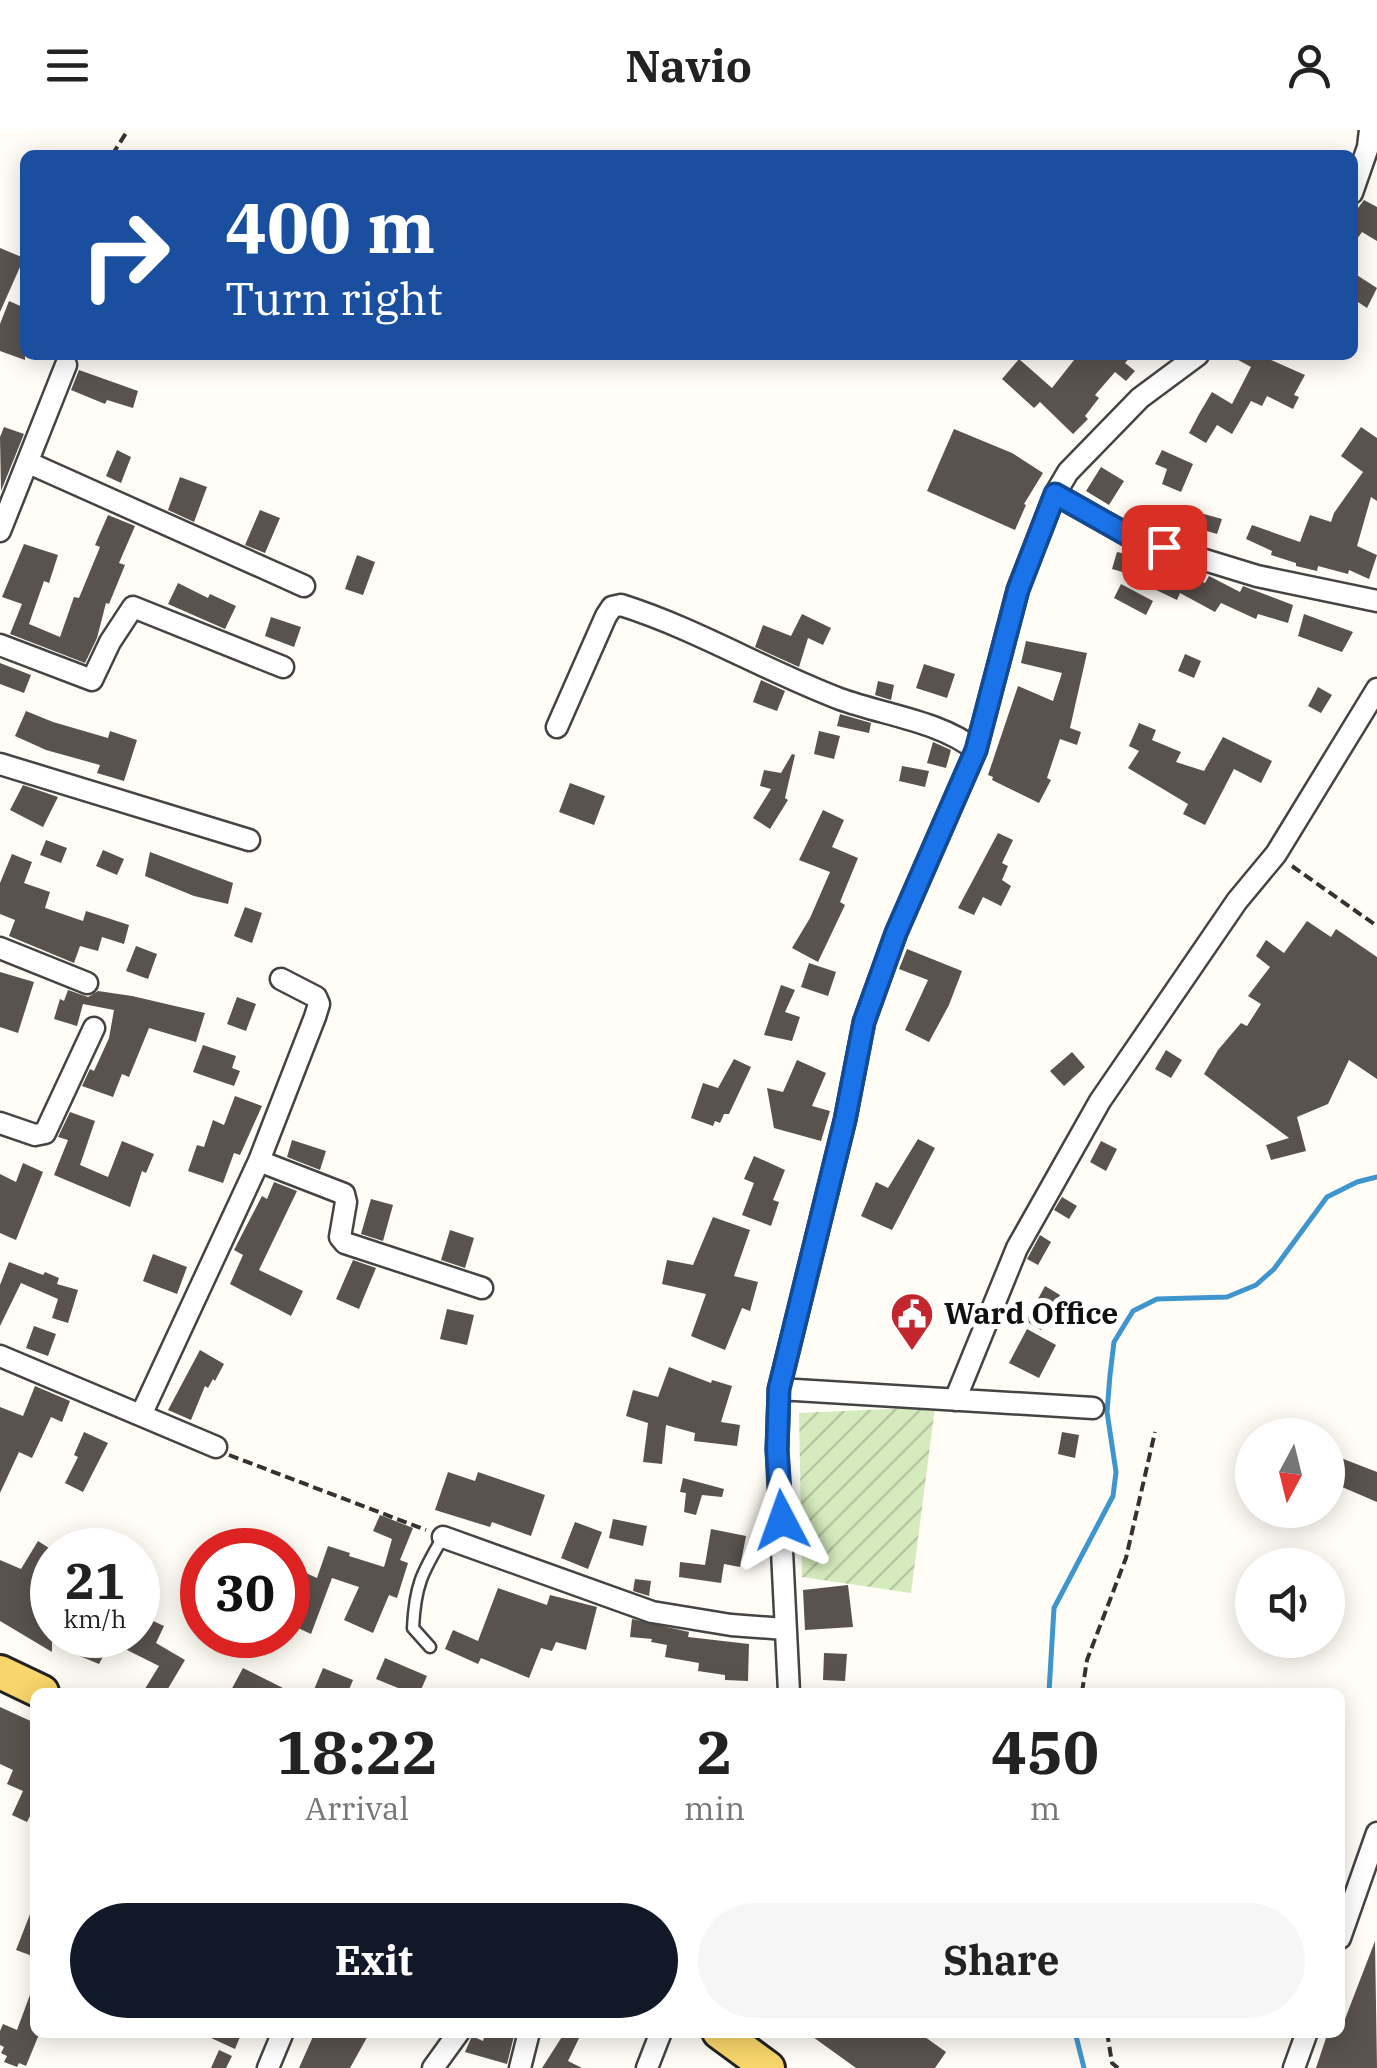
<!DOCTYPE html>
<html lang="en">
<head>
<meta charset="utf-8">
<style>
  :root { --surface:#fff; --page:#f6f6f6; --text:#222; --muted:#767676; --accent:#111827 }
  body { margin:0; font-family:"IBM Plex Serif",serif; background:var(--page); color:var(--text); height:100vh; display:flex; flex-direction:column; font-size:38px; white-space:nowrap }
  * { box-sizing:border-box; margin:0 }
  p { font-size:32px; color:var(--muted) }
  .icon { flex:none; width:55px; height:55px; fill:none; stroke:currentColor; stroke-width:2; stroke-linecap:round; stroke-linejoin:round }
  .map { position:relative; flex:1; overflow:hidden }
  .details { position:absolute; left:30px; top:1558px; width:1315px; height:350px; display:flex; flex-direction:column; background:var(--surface); border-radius:15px; box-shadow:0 5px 25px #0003 }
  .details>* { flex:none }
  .hud { position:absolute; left:20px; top:20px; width:1338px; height:210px; border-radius:15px; box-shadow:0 5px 25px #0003; background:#1a4fa0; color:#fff; overflow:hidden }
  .needle { width:65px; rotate:187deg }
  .buttons { position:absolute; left:1235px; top:1288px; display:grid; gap:20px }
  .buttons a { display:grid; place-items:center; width:110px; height:110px; border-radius:50%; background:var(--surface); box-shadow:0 5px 25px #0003; font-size:50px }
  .speed { position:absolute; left:30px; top:1398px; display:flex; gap:20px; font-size:50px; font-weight:700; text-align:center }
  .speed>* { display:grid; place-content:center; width:130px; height:130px; border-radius:50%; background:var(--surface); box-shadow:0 5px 25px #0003; line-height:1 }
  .speed small { font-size:25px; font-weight:400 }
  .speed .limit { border:15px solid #d22; background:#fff; color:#111 }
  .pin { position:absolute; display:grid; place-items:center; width:85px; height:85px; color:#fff; margin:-42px; border-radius:20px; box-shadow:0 5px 15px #0006 }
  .me { position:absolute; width:110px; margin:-55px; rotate:356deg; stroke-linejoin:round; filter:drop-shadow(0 0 8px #0008) }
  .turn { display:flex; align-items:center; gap:35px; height:210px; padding:0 40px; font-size:45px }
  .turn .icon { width:130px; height:130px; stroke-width:2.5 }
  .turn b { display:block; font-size:70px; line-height:85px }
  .eta { display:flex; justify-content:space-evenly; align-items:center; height:170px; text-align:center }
  .eta b { font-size:60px; font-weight:700; line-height:70px }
  .cta { display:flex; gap:20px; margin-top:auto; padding:20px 40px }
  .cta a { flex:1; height:115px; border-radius:60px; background:var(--accent); color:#fff; font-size:40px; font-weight:700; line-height:115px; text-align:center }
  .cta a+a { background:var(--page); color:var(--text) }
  header { display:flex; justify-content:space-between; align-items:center; height:130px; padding:0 40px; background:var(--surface); font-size:45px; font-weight:700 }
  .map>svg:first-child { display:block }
  .garden { fill:url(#garden-furrows) }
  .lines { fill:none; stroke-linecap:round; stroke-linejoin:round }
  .stream { stroke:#3f96cf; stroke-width:5 }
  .building { fill:#5a524d }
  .lane-casing { stroke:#444; stroke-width:15 }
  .street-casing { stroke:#444; stroke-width:25 }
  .primary-casing { stroke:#222; stroke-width:38 }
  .path { stroke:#333; stroke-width:4; stroke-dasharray:10 5; stroke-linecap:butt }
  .lane { stroke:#fff; stroke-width:10 }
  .street { stroke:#fff; stroke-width:20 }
  .primary { stroke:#f9d66b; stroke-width:32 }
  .route-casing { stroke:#114b97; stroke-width:25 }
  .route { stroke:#1a73e8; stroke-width:18 }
  .labels { text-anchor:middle; stroke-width:10; stroke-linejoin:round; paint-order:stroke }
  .poi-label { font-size:30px; font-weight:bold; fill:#111; stroke:#fff; text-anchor:start }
</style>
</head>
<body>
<header><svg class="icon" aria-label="menu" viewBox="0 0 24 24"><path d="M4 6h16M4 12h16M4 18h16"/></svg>Navio<svg class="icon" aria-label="person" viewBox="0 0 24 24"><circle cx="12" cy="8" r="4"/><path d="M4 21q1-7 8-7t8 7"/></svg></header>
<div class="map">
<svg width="1377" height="1938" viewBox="0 0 1377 1938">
  <defs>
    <pattern id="garden-furrows" width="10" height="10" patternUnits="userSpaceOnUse" patternTransform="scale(2.5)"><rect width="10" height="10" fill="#d5ebbd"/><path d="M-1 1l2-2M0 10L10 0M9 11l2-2" fill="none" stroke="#b6c8a1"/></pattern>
  </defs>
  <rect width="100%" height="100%" fill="#fffdf5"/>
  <!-- garden -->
  <path class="garden" d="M935,1277L911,1463L802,1447L799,1283Z"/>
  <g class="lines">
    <!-- stream -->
    <path class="stream" d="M1049,1562L1054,1478L1113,1366L1116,1342L1107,1282L1110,1245L1114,1212L1133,1181L1157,1169L1227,1167L1256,1155L1274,1139L1327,1067L1357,1052L1377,1047
      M1075,1902L1084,1938"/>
  </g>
  <!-- building -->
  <path class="building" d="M1364,70L1377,77V111L1362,102L1352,116V86Z
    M0,118L24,128L0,182Z
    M1352,142L1377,158L1367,178L1352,168Z
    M9,171L25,178V230L0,221V194Z
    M1078,225H1132L1125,233L1135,241L1126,251L1115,242L1095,265L1099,268L1085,286L1088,289L1073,304L1040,272L1034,278L1002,249L1019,229L1052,258Z
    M1229,225H1260L1305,245L1294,265L1299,267L1293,279L1267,266L1262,276L1251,271L1232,304L1217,295L1206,313L1189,303L1199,284L1212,262L1232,274L1251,237Z
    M79,240L138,261L133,278L107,270L105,274L71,260Z
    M4,297L24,304L1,361L0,307Z
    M1361,297L1377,308V371L1371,367L1357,416L1377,425L1369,449L1349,440L1348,444L1318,436L1317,441L1296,436V433L1271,425L1272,421L1246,409L1252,395L1300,412L1310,385L1331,392L1334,383L1363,342L1341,326Z
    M954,299L1012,323L1043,343L1024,374L1026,375L1015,400L927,361Z
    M117,320L131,327L121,353L106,346Z
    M1162,320L1193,334L1181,362L1162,354L1167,339L1155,334Z
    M1101,337L1124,351L1109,375L1086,361Z
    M180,347L207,357L194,392L168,380Z
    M260,380L280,388L265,423L245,415Z
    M1204,384L1222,389L1217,404L1200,399Z
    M108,385L135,396L119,433L125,435L109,474L106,473L97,508L85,533L10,504L22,474L2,467L24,414L58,425L49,453L44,451L29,494L60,507L74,467L79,468L100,417L95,415Z
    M1117,422L1131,425L1126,443L1112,439Z
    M357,425L375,432L363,465L345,459Z
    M1162,432L1205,453L1209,446L1240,462L1243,456L1293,475L1288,493L1258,484L1256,489L1221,473L1215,482L1180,463L1177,470L1150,457Z
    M178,453L208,468L210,464L236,476L225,499L168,474Z
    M1121,454L1153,471L1146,485L1114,468Z
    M802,484L831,498L823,515L808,508L799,537L755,517L763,495L791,506Z
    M1304,484L1353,502L1342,522L1298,506Z
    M271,487L301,497L294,517L265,506Z
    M1026,511L1087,523L1070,598L1081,602L1077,615L1060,609L1047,648L1051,650L1039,673L992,650L993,647L988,645L1018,556L1053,571L1062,543L1021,533Z
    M1185,524L1201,531L1194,548L1178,541Z
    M0,533L31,545L24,563L0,554Z
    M924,534L955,544L947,568L916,558Z
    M761,550L785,561L777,581L753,572Z
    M878,551L894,555L891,570L875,565Z
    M1318,557L1332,565L1321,583L1308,576Z
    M26,581L53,592L108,608L110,601L137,610L124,651L97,643L100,635L46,620L15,606Z
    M840,584L871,593L869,603L837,596Z
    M1139,593L1156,600L1152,610L1181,622L1176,632L1204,641L1223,607L1272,631L1261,653L1234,639L1205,695L1183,684L1188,674L1128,638L1139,621L1129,616Z
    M819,601L840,606L834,629L814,624Z
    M933,612L951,620L946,638L927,633Z
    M792,624L795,625L785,668L788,670L770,699L753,688L771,659L760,656L764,640L781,643Z
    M902,636L929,641L925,657L899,651Z
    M570,653L605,666L594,695L559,682Z
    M23,655L58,667L43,697L10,680Z
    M823,680L844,690L832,717L858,728L840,772L845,775L818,832L792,818L810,788L830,742L799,730Z
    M998,703L1013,710L1002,733L1008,736L1002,750L1011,756L1001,776L983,767L974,785L958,778Z
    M46,710L67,718L61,733L40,725Z
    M103,720L124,729L117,745L96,736Z
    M150,722L233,753L228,774L194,766L145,746Z
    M12,724L32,732L24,753L50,762L45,778L83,791L86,781L129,795L124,814L102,807L98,821L80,816L74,833L9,806L15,790L0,784V753Z
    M245,777L262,783L252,813L234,806Z
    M1307,791L1331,807L1336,799L1377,827V949L1349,930L1328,974L1297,987L1306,1021L1271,1030L1266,1015L1289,1008L1204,944L1218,920L1241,893L1247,896L1261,874L1248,866L1270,837L1256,826L1266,810L1284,823Z
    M136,816L157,824L148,849L126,841Z
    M907,819L962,841L949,875L929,912L905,900L928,850L899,839Z
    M809,833L836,842L828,866L801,857Z
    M0,842L34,852L18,903L0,897Z
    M781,855L795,860L785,882L800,887L792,911L764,905Z
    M68,860L88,867L98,861L132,866L205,883L196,912L149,898L129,947L122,944L113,967L82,956L90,939L94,941L109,908L114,880L83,874L77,896L54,889L60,869L64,871Z
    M237,867L256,874L246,901L227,894Z
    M203,915L236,926L232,938L240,941L234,956L193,942Z
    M1166,920L1182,930L1171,948L1155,939Z
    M1072,922L1085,937L1064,956L1050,941Z
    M734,929L751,937L729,984H724L720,993L715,991L713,996L691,988L703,953L718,958Z
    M797,930L826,943L812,976L830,981L821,1011L774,998L767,958L783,962Z
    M235,966L262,976L240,1025L234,1023L223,1053L188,1041L197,1015L204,1017L213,990L224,995Z
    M70,982L95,991L80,1035L108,1047L122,1011L154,1024L146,1043L142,1041L130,1077L54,1045L68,1010L58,1007Z
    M918,1009L935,1018L892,1100L861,1086L876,1052L888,1058Z
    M292,1010L326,1021L320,1040L287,1027Z
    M1101,1011L1117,1019L1106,1041L1090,1032Z
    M754,1026L785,1040L773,1070L779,1072L771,1096L742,1085L754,1053L744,1049Z
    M23,1033L43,1042L16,1110L0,1103V1044L16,1052Z
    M274,1052L297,1061L259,1140L303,1161L291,1186L230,1154L243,1125L234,1120L262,1066L267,1069Z
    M1062,1067L1077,1076L1069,1089L1054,1080Z
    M371,1069L393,1075L383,1111L361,1104Z
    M713,1087L750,1100L734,1146L758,1152L750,1181L742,1178L725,1220L691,1206L706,1164L662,1154L667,1130L693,1135Z
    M450,1100L474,1108L465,1138L441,1130Z
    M1040,1105L1051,1112L1038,1135L1027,1129Z
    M153,1124L187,1137L177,1164L143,1151Z
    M353,1130L376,1138L359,1179L336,1169Z
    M9,1132L43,1145L45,1142L59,1148L57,1154L78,1160L68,1193L52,1188L58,1169L21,1153L0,1196V1155Z
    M1045,1156L1060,1165L1041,1200L1026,1191Z
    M447,1179L474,1185L467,1215L440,1209Z
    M34,1196L56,1204L48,1226L26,1218Z
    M1027,1199L1056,1215L1039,1248L1009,1233Z
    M200,1220L224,1234L215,1251L213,1249L208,1258L205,1256L191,1290L168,1280Z
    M669,1237L711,1253L712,1250L732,1256L721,1292L740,1295L737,1316L694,1311L695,1303L666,1295L662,1334L643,1332L648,1293L626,1286L633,1260L658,1267Z
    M35,1256L70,1271L62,1292L51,1287L32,1328L19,1322L0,1363V1277L23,1286Z
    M84,1302L108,1313L83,1362L65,1353L78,1327L74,1325Z
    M1062,1302L1079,1305L1075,1328L1058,1324Z
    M1328,1323L1377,1342V1372L1328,1351Z
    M448,1342L475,1351L478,1342L545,1365L531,1406L492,1392L490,1397L435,1380Z
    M683,1348L724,1359L722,1367L702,1365L696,1385L684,1382L686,1363L680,1362Z
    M380,1385L413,1398L400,1430L408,1433L397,1468L389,1465L373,1503L344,1490L359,1457L332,1448L311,1504L296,1497L306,1477L288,1469V1435L317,1448L328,1416L350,1423L349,1426L384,1437L392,1409L373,1401Z
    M613,1389L647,1396L643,1416L609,1408Z
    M575,1392L602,1402L588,1439L561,1428Z
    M711,1399L746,1406L740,1437L724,1434L721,1453L679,1447L680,1432L705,1435Z
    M38,1411L52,1420V1522L0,1491V1430L21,1439Z
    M635,1449L651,1451L649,1466L633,1461Z
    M848,1455L853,1497L805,1500L803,1460Z
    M498,1458L547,1475L550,1465L597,1477L586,1520L556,1512L552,1521L541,1518L529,1548L481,1528L478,1534L445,1519L453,1500L478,1511Z
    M138,1484L164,1496L156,1513L185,1530L166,1562H143L159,1536L111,1512L99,1534L70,1522L79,1505H138Z
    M632,1489L689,1502L688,1507L749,1514L748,1551L725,1550V1545L698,1541L699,1533L665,1527L667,1515L651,1512L652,1509L630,1507Z
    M824,1523L847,1524L845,1551L823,1550Z
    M385,1528L427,1546L420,1562H408L376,1549Z
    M243,1538L291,1562H230Z
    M323,1538L353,1550L348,1562H313Z
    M0,1577L35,1593V1676L27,1692L12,1685L23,1661L7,1654L13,1640L0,1634Z
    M34,1774H35V1827L16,1820Z
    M1375,1811L1377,1938H1316L1328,1902H1340Z
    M31,1862H35V1902H40L26,1936L19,1933L17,1937L4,1932L7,1926L1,1923L4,1917L0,1915V1901L3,1894L17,1900Z
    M198,1902H242L235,1919Z
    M315,1902H370L350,1938H299Z
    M486,1902L514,1906L507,1934L465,1922L472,1906L483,1911Z
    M565,1902H582L568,1931L582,1938H542Z
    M806,1902H918L946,1922L935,1938H856Z
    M219,1920L232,1926L226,1938H211Z"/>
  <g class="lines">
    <!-- lane casing -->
    <g class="lane-casing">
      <path id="lane" d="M430,1517L413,1498C415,1455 422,1443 443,1407"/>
    </g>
    <!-- street casing -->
    <g class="street-casing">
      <path id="street" d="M1352,63L1368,17L1370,0
        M29,333L304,456
        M1055,364L1133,408L1257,446L1377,471
        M0,401L66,235
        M0,515L92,550L110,512L133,477L283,537
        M557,597L606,486L612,477L621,475C697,499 766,541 840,569C884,585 940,591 976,620
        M0,634L249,710
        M0,818L87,853
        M0,993L35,1005L45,1003L94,898
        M259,1031L344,1064L346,1072L340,1107L345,1113L482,1158
        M0,1226L216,1317
        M779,1259L1093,1278
        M955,1270L1017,1118L1100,971L1237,771L1276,724L1377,559
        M141,1285L259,1031L315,887L319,874L316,867L281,849
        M443,1407L652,1482L731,1495L785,1499
        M789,1562L777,1320L779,1259L845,990L864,892L896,803L976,620L1018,459L1055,364L1068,342L1140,268L1198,225
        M1340,1808L1377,1703
        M268,1938L283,1902
        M433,1938L459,1902
        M520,1938L529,1902
        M647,1938L661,1902
        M1294,1938L1307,1902"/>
    </g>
    <!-- primary casing -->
    <g class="primary-casing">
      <path id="primary" d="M0,1542L42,1562
        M719,1902L768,1938"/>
    </g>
    <!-- path -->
    <path class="path" d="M112,25L128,0
      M25,186V187
      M1292,736L1377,796
      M229,1325L426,1400
      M1082,1562L1087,1530L1126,1428L1155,1302
      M1107,1902L1112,1933L1118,1938"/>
    <!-- lane -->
    <use href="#lane" class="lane"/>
    <!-- street -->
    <use href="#street" class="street"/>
    <!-- primary -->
    <use href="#primary" class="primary"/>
  </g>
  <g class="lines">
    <!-- route casing -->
    <g class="route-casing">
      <path id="route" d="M782,1390L777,1320L779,1259L845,990L864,892L896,803L976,620L1018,460L1055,364L1133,408L1164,417"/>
    </g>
    <!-- route -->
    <use href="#route" class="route"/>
  </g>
  <!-- icons -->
  <defs>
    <g id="civic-pin" transform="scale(2.25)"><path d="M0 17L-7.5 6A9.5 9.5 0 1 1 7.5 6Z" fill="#c4262e" stroke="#fff"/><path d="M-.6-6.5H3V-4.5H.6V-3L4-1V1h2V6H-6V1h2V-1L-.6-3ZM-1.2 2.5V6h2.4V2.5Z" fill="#fff"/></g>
  </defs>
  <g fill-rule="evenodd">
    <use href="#civic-pin" x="912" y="1184"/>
  </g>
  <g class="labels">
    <!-- poi labels -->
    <g class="poi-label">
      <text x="944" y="1194">Ward Office</text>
    </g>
  </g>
</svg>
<div class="buttons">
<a><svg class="needle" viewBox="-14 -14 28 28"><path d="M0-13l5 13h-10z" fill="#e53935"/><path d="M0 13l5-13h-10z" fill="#767676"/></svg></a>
<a><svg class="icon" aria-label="sound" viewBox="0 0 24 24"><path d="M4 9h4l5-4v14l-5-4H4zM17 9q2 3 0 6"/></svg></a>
</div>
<div class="speed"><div>21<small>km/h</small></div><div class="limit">30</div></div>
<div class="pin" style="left:1164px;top:417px;background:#d93025"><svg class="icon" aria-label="arrive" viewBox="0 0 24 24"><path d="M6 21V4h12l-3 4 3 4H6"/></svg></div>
<svg class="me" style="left:782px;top:1390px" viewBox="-20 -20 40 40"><path d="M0-17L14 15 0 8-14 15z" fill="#1a73e8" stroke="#fff" stroke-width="4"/></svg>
<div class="hud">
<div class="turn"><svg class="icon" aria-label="right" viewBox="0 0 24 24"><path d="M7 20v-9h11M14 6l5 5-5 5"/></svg><div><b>400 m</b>Turn right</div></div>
</div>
<section class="details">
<div class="eta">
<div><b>18:22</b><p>Arrival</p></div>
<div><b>2</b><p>min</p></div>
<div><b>450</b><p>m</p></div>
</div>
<div class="cta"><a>Exit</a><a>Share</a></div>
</section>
</div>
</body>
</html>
